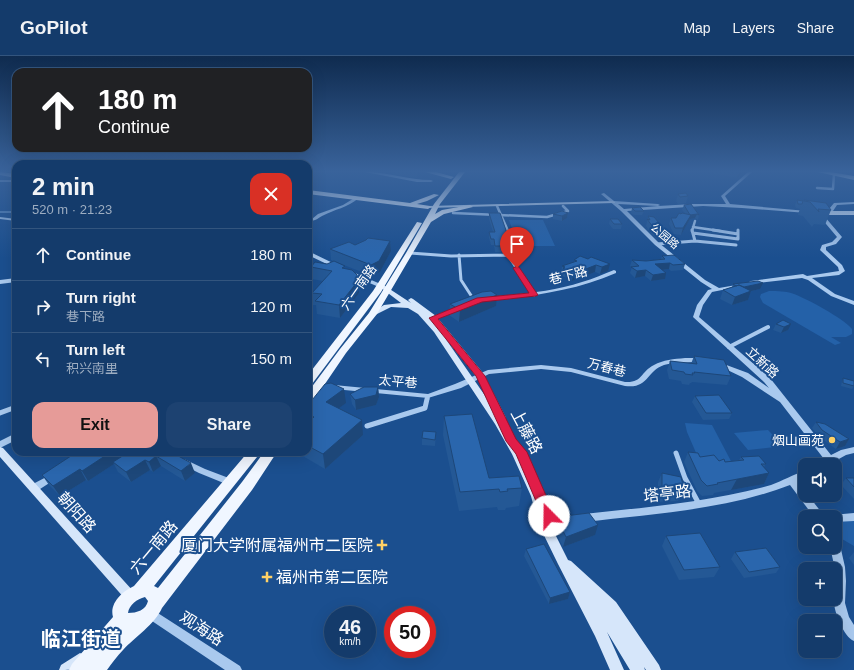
<!DOCTYPE html>
<html lang="en">
<head>
<meta charset="utf-8">
<style>
  :root { --surface:#143b6b; --page:#1d4271; --text:#f1f3f6; --muted:#9dadc1; --line:#33557e; --accent:#e69b98 }
  body { margin:0; font-family:Arial,"Noto Sans SC",sans-serif; background:var(--page); color:var(--text); height:100vh; display:flex; flex-direction:column; font-size:15px; white-space:nowrap }
  * { box-sizing:border-box; margin:0 }
  p { font-size:13px; color:var(--muted) }
  .icon { flex:none; width:22px; height:22px; fill:none; stroke:currentColor; stroke-width:2; stroke-linecap:round; stroke-linejoin:round }
  .map { position:relative; flex:1; overflow:hidden }
  .side { position:absolute; left:12px; top:104px; width:300px; height:296px; display:flex; flex-direction:column; background:var(--surface); border-radius:12px; box-shadow:0 4px 16px #0002,0 0 0 1px var(--line) }
  .side>* { flex:none }
  .top-card { position:absolute; left:12px; top:12px; width:300px; height:84px; border-radius:12px; box-shadow:0 4px 16px #0002,0 0 0 1px var(--line); background:#202124; color:#fff; overflow:hidden }
  .fabs { position:absolute; left:798px; top:402px; display:grid; gap:8px }
  .fabs a { display:grid; place-items:center; width:44px; height:44px; border-radius:8px; background:var(--surface); box-shadow:0 4px 16px #0002,0 0 0 1px var(--line); font-size:20px }
  .speed { position:absolute; left:324px; top:550px; display:flex; gap:8px; font-size:20px; font-weight:700; text-align:center }
  .speed>* { display:grid; place-content:center; width:52px; height:52px; border-radius:50%; background:var(--surface); box-shadow:0 4px 16px #0002,0 0 0 1px var(--line); line-height:1 }
  .speed small { font-size:10px; font-weight:400 }
  .speed .limit { border:6px solid #d22; background:#fff; color:#111 }
  .pin { position:absolute; display:grid; place-items:center; width:34px; height:34px; color:#fff; margin:-41px -17px; border-radius:50% 50% 50% 0; rotate:-45deg; box-shadow:0 0 4px #0007 }
  .pin .icon { rotate:45deg }
  .me { position:absolute; width:44px; margin:-22px; rotate:338deg; stroke-linejoin:round; filter:drop-shadow(0 0 3px #0008) }
  .turn { display:flex; align-items:center; gap:14px; height:84px; padding:0 20px; font-size:18px }
  .turn .icon { width:52px; height:52px; stroke-width:2.5 }
  .turn b { display:block; font-size:28px; line-height:34px }
  .round { display:grid; place-items:center; flex:none; width:42px; height:42px; border-radius:12px; background:var(--page) }
  .head { display:flex; align-items:center; justify-content:space-between; height:68px; padding:0 20px }
  h1 { font-size:24px; font-weight:800; line-height:30px }
  .primary-button { display:flex; gap:8px; margin-top:auto; padding:8px 20px }
  .primary-button a { flex:1; height:46px; border-radius:12px; background:var(--accent); color:#111; font-size:16px; font-weight:800; line-height:46px; text-align:center }
  .primary-button a+a { background:var(--page); color:var(--text) }
  ul { padding:0; list-style:none }
  li { display:flex; align-items:center; gap:12px; height:52px; padding:0 20px; border-top:1px solid var(--line) }
  li div { flex:1 }
  li b { display:block; font-size:15px }
  li em { font-style:normal }
  header { display:flex; align-items:center; gap:24px; box-sizing:border-box; height:56px; padding:0 20px; background:var(--surface); border-bottom:1px solid var(--line) }
  header strong { font-size:19px }
  nav { display:flex; gap:22px; margin-inline-start:auto; font-size:14px }
  .map>svg:first-child { display:block }
  .green { fill:#2461a8 }
  .lines { fill:none; stroke-linecap:round; stroke-linejoin:round }
  .stream { stroke:#9cc4f0; stroke-width:1 }
  .minor-far3 { stroke:#a9c9ee; stroke-width:2.5 }
  .minor-far2 { stroke:#a9c9ee; stroke-width:3 }
  .minor-far1 { stroke:#a9c9ee; stroke-width:4 }
  .minor { stroke:#a9c9ee; stroke-width:5 }
  .tertiary { fill:#a9c9ee; fill-rule:evenodd }
  .secondary { fill:#d6e6fa; fill-rule:evenodd }
  .primary { fill:#f0f6ff; fill-rule:evenodd }
  .wall { fill:#245895 }
  .shaded-wall { fill:#1d4779 }
  .building { fill:#2a66ad; stroke:#1d4779 }
  .route { fill:#e11d48; stroke:#92132f }
  .poi-dot { fill:#ffd166; stroke:#1b4f8f; stroke-width:1.5 }
  .labels { text-anchor:middle; stroke-width:4; stroke-linejoin:round; paint-order:stroke }
  .far-street-label { font-size:11px; fill:#fff; stroke:#1b4f8f }
  .street-label { font-size:13px; fill:#fff; stroke:#1b4f8f }
  .poi-label { font-size:13px; fill:#fff; stroke:#1b4f8f; text-anchor:end }
  .near-street-label { font-size:16px; fill:#fff; stroke:#1b4f8f }
  .near-poi-label { font-size:16px; fill:#fff; stroke:#1b4f8f; text-anchor:end }
  .near-district-label { font-size:20px; font-weight:bold; fill:#fff; stroke:#1b4f8f }
</style>
</head>
<body>
<header>
<strong>GoPilot</strong>
<nav><a>Map</a><a>Layers</a><a>Share</a></nav>
</header>
<div class="map">
<svg width="854" height="614" viewBox="0 0 854 614">
  <rect width="100%" height="100%" fill="#1b4f8f"/>
  <!-- green -->
  <path class="green" d="M509,164H543L555,190H518Z
    M769,235C778,235 786,235 794,238C807,243 843,262 852,273V278L846,281H831L841,287L835,289L763,247L760,241L761,238Z
    M685,367L712,369L732,407L700,406L687,376Z
    M768,374L783,390L748,394L734,377Z
    M835,465H854V490L842,483Z"/>
  <g class="lines">
    <!-- stream -->
    <path class="stream" d="M0,156H16"/>
    <!-- minor-far3 -->
    <path class="minor-far3" d="M817,132L833,133L834,118
      M497,150L508,175
      M453,157L547,161L568,155L563,150
      M693,171L720,175
      M692,175L695,165"/>
    <!-- minor-far2 -->
    <path class="minor-far2" d="M692,174L695,185
      M713,174L738,178
      M693,177L738,183V174
      M657,188L695,185L736,189
      M410,197L451,200L508,199L513,197L515,194L507,174
      M459,199L461,224L474,244
      M508,199L534,239"/>
    <!-- minor-far1 -->
    <path class="minor-far1" d="M729,291L768,271
      M427,344L428,340"/>
    <!-- minor -->
    <path class="minor" d="M0,357L16,351
      M367,370L425,352L427,343
      M676,397L685,422L699,448"/>
    <!-- tertiary -->
    <path class="tertiary" d="M309,116H313L308,120V117Z
      M365,116C387,116 409,124 431,124L433,125L431,126H417Z
      M748,116H752L725,140L730,148L807,155L809,156L807,157L742,152L703,150L627,155L659,187L705,224L719,232L742,228V230L712,236L703,249L699,261L770,322L831,399L841,394L854,391V397L846,399L828,409H817L818,407L824,403L780,346L742,321L717,309L715,308L719,306L721,307L748,317L769,332L764,326L693,261L697,249L708,234L712,233L701,226L655,189L621,155L601,138L604,137L614,145L658,148L660,149L658,150L693,148H726L721,140ZM618,148L658,150L624,153Z
      M0,124H16V126H0Z
      M356,141L359,142C347,152 335,153 322,160C317,163 315,165 308,165V163H312L318,158L343,149Z
      M854,146V148L837,149L833,155L826,157L824,156L829,153L834,147Z
      M820,157H824L825,161L842,181L836,188L826,191V194L842,209L845,215L839,219L812,222L835,238L854,245V249L831,240L808,224L802,222L749,228V226L751,225L803,218L807,220L839,215L838,211L820,194L822,189L832,186L837,181L821,162Z
      M0,161L16,163V165L0,163Z
      M14,177H16V185H14L12,181Z
      M308,195L339,210L340,211L337,213L335,212L308,199Z
      M614,214L616,215V217C575,235 532,240 488,245L485,243L488,241C520,238 552,236 582,226C593,223 603,218 614,214Z
      M350,215L383,229L384,230L381,232L379,231L348,218V216Z
      M16,222V226L0,228V224Z
      M457,251L460,253L459,254L435,263L433,264L430,262L431,261Z
      M685,302H701L704,304C701,307 674,306 664,309C646,315 649,333 625,330L571,316L541,313L489,318L461,332L428,342L334,333L330,331L334,329L428,338L455,328L488,314L541,309L571,312L625,326C643,327 640,316 654,309C663,304 674,303 685,302Z
      M16,377V384L0,392V385Z
      M184,403L205,413L234,424L236,426L234,428L231,430L199,417L181,408L180,406L181,404Z
      M805,415V422L797,426L805,436V439H808L825,461H814L790,429C725,454 652,458 584,466L581,465L579,462L581,459L584,458C647,451 710,446 771,429C783,425 793,418 805,415Z
      M54,417L57,418L58,420L57,422L37,435L34,436L31,435L29,432L31,429Z
      M854,457V465L835,466V461H831L832,459Z
      M835,485L839,486L840,489L845,511L846,525L845,547L849,561L854,569V585C843,580 833,554 834,543H835V513L830,491H835Z
      M150,552L240,610L242,614H225L146,561L144,557L146,553Z"/>
    <!-- secondary -->
    <path class="secondary" d="M613,145L615,146V147L428,152L426,151L428,150Z
      M854,155V159H820L817,157L820,155Z
      M382,228L411,247L408,244L411,242L413,243L436,260L483,317L506,362L502,365L522,397L539,434L543,435L553,457L554,460L550,468L568,504L571,505L616,546L659,609L661,614H646L644,611L645,614H630L607,576L624,614H610L595,580L558,508L538,467L531,440L512,398L495,368L434,276L418,258L408,252L391,251L375,259H371L369,258L371,257L384,249L401,247L380,231L379,230ZM445,282L476,320L488,344Z
      M0,391L3,392L134,536L136,540L134,544L130,546L126,544L0,401Z
      M80,597L85,599L87,604C82,614 70,614 59,614L61,609Z"/>
    <!-- primary -->
    <path class="primary" d="M0,116L16,118V122L0,119Z
      M425,116H436L454,121L451,123Z
      M459,116H465L440,148L435,158L442,154L470,149L473,151L444,158L431,166L377,258L346,297L312,347L308,348V336L340,293L369,257L406,197L434,148Z
      M818,116H830L854,120V124Z
      M308,134L410,147L434,138L439,139L427,145L417,148L430,150L431,151L428,153L308,138Z
      M417,166L422,167L381,236L312,328L308,329V319L373,235Z
      M248,396H261L154,530L158,532L242,426L264,396H277L252,434L162,552C155,568 135,581 123,594C117,600 112,607 107,614H69L72,608L113,561C109,547 123,535 134,530ZM145,541L148,545C146,554 137,557 128,557C129,549 137,543 145,541Z"/>
  </g>
  <!-- wall -->
  <path class="wall" d="M393,116H417V122L393,118Z
    M707,116H743L737,122Z
    M678,138L688,140L686,147L678,148L676,145Z
    M797,144L803,145L804,144L831,154L825,169L814,168L812,171L803,160L798,159V158L800,153L796,152L795,149Z
    M684,149L699,159L698,164L695,162L690,163L681,179L674,178L669,168L671,162H676L681,158L685,157L682,154Z
    M632,152L644,155L642,159H634L631,157Z
    M489,157L509,183L508,190H506L505,196H495L494,189H491L489,182V176H493L489,163Z
    M568,157L567,162L562,165L553,163V158Z
    M648,160L659,167L658,170L663,177L661,183H657L651,177L646,170Z
    M610,163L622,168L621,173H613L609,168Z
    M390,185L391,195L380,216L372,220L331,204L330,193L355,189Z
    M513,195L523,201L522,206L517,207L513,200Z
    M662,200L685,208L683,214L671,215L669,213L662,214L665,223L651,225L645,220L635,222L630,217L632,211L630,210L632,204L646,205L661,203Z
    M588,203L608,215L600,218L595,216L572,225L561,219L562,218L561,217L562,210L574,206V204Z
    M311,211L345,212L359,237L340,262L317,258L316,249H313L312,237L323,225L312,223Z
    M733,228L760,233L751,235L748,244L732,249L720,243L723,234L732,231Z
    M450,248L496,250L459,266L449,259Z
    M783,264L788,274L781,277L773,274L776,268Z
    M694,300L731,320L727,329L692,326L691,327H690L689,329L682,328L681,325L669,323L667,314L670,305L691,308Z
    M843,322L854,330L852,333L841,330L842,325Z
    M378,331L379,341L376,349L356,354L352,348L350,338Z
    M695,340L732,357L729,363L703,364L692,346Z
    M346,347L338,352L363,379L325,413L296,396H308V349Z
    M444,360L489,422L522,432L519,450L506,452L505,454H498L497,451L459,455L443,379Z
    M816,366L849,383L845,390L836,393L818,380L812,372Z
    M436,376L435,390L422,389V382Z
    M77,396H171L195,417L185,425L161,410L153,416L150,414L131,426L118,416L114,408L88,425L86,424L60,440L49,429L42,419Z
    M688,396L700,401L725,406L739,404L741,401L766,408L764,411L769,417L764,428L714,437L713,439L702,440L697,435L684,406Z
    M662,417L684,433L680,442H679L678,445L657,446L655,439L658,431V426Z
    M846,422H854V443L841,429Z
    M556,461L595,479L563,491L553,471Z
    M666,480L720,511L714,521L679,524L662,490Z
    M526,493L570,536L568,543L549,548L524,500Z
    M735,496L780,511L776,517L744,522L731,503Z
    M854,496V509L849,502Z"/>
  <!-- shaded-wall -->
  <path class="shaded-wall" d="M739,116H743L737,122Z
    M568,157L567,162L562,165V160Z
    M697,158L695,162L690,163L681,179L683,172L690,159Z
    M390,185L391,195L380,216L372,220L371,209Z
    M517,201H523L522,206L517,207Z
    M670,207L669,213L653,215L655,208Z
    M610,208L608,215L600,218L602,211Z
    M596,209L595,216L572,225L573,218Z
    M646,214L645,220L635,222L637,215Z
    M666,217L665,223L651,225L653,219Z
    M358,225L359,237L340,262L339,249Z
    M763,227L760,233L738,238L740,232Z
    M751,235L748,244L732,249L735,241Z
    M497,239L496,250L459,266L460,254Z
    M791,268L788,274L781,277L784,271Z
    M378,331L379,341L376,349L356,354L355,344Z
    M344,333L346,347L328,360L326,346Z
    M362,364L363,379L325,413L323,398Z
    M849,383L845,390L836,393L840,386Z
    M111,396H125L127,399L113,406L114,408L88,425L82,415Z
    M156,400L161,410L153,416L149,406Z
    M145,404L150,414L131,426L126,416Z
    M191,407L195,417L185,425L181,415Z
    M80,413L86,424L60,440L53,430Z
    M769,417L764,428L731,434L737,423Z
    M598,469L595,479L563,491L566,481Z
    M570,536L568,543L549,548L550,542Z"/>
  <!-- building -->
  <path class="building" d="M686,137L688,140L680,141L678,138Z
    M797,144L803,145L802,148H798Z
    M804,144L826,147L831,154L818,153L819,156L810,146L804,145Z
    M691,148L699,159L697,158L690,159L684,149Z
    M640,151L644,155H635L632,152Z
    M562,155L568,157L562,160L553,158Z
    M489,157H500L509,183H505L506,190H495L494,183H491L489,176H495Z
    M679,157L681,158L682,157L691,159L683,172H675L671,162H676Z
    M648,160L654,161L659,167H656L663,177H659L653,171L647,163L650,164Z
    M610,163H618L622,168H614Z
    M368,182L390,185L379,205L371,209L330,193L349,186L355,189L366,184Z
    M517,194L523,201H517L513,195Z
    M674,199L685,208L673,209L670,207L655,208L666,217L653,219L646,214L637,215L631,211L639,210L632,204L646,205L665,203L662,200Z
    M580,200L588,203L591,201L610,208L602,211L596,209L573,218L563,212L565,211L562,210L577,205L574,204Z
    M334,205L345,210L342,212L352,214L357,219L358,225L339,249L315,245L322,238L312,237L332,215L311,211L315,206L327,208Z
    M758,225L763,227L744,231L739,229L736,230L733,228Z
    M739,229L751,235L735,241L723,234Z
    M491,235L497,239L460,254L450,248L482,236Z
    M783,264L791,268L784,271L776,268Z
    M694,300L724,304L731,320L694,316L695,317H692L693,319L685,318L684,316L672,314L670,305L697,308Z
    M843,322L854,325V330L843,327Z
    M331,327L344,333L326,346L362,364L323,398L308,390V366L314,361L308,358V349L325,328Z
    M364,331H378L376,339L355,344L350,338Z
    M719,339L732,357H706L695,340Z
    M472,358L489,422L519,420L522,432L507,433L508,435L500,436L499,433L460,436L444,360Z
    M816,366L825,368L849,383L840,386L822,374Z
    M423,375L436,376L435,384L422,382Z
    M77,396H111L82,415L80,413L53,430L42,419Z
    M129,396H171L191,407L181,415L156,400L149,406L145,404L126,416L113,406Z
    M688,396L698,397L700,401L714,399L719,405L724,403L725,406L744,404L741,401L759,400L766,408H761L769,417L717,427L718,428L707,430L701,424Z
    M662,417L681,421L684,433H681L682,436L660,438L658,431H662Z
    M846,422H854V431Z
    M589,457L598,469L566,481L556,461Z
    M700,477L720,511L684,514L666,480Z
    M544,488L570,536L550,542L526,493Z
    M766,492L780,511L749,516L735,496Z"/>
  <!-- sky -->
  <linearGradient id="sky" x2="0" y2="1"><stop stop-color="#0f2b4f"/><stop offset="0.57" stop-color="#39639b"/><stop offset="1" stop-color="#39639b" stop-opacity="0"/></linearGradient>
  <rect width="854" height="202" fill="url(#sky)"/>
  <!-- route -->
  <path class="route" d="M517,210L519,211L538,239L536,240L482,246L438,263L485,320L516,383L527,396L555,460L553,464L549,465L544,464L516,398L506,385L476,320L429,262L477,242L529,237L513,212Z"/>
  <!-- markers -->
  <g class="poi-dot">
    <circle cx="832" cy="384" r="4"/>
    <path d="M380 483h4v4h4v4h-4v4h-4v-4h-4v-4h4z"/>
    <path d="M265 515h4v4h4v4h-4v4h-4v-4h-4v-4h4z"/>
  </g>
  <g class="labels">
    <!-- far-street labels -->
    <g class="far-street-label">
      <text transform="translate(665 180) rotate(40)" y="4">公园路</text>
    </g>
    <!-- street labels -->
    <g class="street-label">
      <text transform="translate(568 219) rotate(-14)" y="5">巷下路</text>
      <text transform="translate(358 231) rotate(-55)" y="5">六一南路</text>
      <text transform="translate(763 306) rotate(43)" y="5">立新路</text>
      <text transform="translate(607 311) rotate(14)" y="5">万春巷</text>
      <text transform="translate(398 325) rotate(5)" y="5">太平巷</text>
    </g>
    <!-- poi labels -->
    <g class="poi-label">
      <text x="824" y="389">烟山画苑</text>
    </g>
    <!-- near-street labels -->
    <g class="near-street-label">
      <text transform="translate(527 375) rotate(62)" y="6">上藤路</text>
      <text transform="translate(667 437) rotate(-7)" y="6">塔亭路</text>
      <text transform="translate(77 456) rotate(48)" y="6">朝阳路</text>
      <text transform="translate(153 491) rotate(-50)" y="6">六一南路</text>
      <text transform="translate(202 572) rotate(33)" y="6">观海路</text>
    </g>
    <!-- near-poi labels -->
    <g class="near-poi-label">
      <text x="373" y="495">厦门大学附属福州市二医院</text>
      <text x="276" y="527" text-anchor="start">福州市第二医院</text>
    </g>
    <!-- near-district labels -->
    <g class="near-district-label">
      <text x="81" y="590">临江街道</text>
    </g>
  </g>
</svg>
<div class="fabs">
<a><svg class="icon" aria-label="sound" viewBox="0 0 24 24"><path d="M4 9h4l5-4v14l-5-4H4zM17 9q2 3 0 6"/></svg></a>
<a><svg class="icon" aria-label="search" viewBox="0 0 24 24"><circle cx="10" cy="10" r="6"/><path d="M15 15l6 6"/></svg></a>
<a>+</a>
<a>−</a>
</div>
<div class="speed"><div>46<small>km/h</small></div><div class="limit">50</div></div>
<div class="pin" style="left:517px;top:212px;background:#d93025"><svg class="icon" aria-label="arrive" viewBox="0 0 24 24"><path d="M6 21V4h12l-3 4 3 4H6"/></svg></div>
<svg class="me" style="left:549px;top:460px" viewBox="-20 -20 40 40"><circle r="19" fill="#fff"/><path d="M0-13L10 11 0 6-10 11z" fill="#e11d48"/></svg>
<div class="top-card">
<div class="turn"><svg class="icon" aria-label="ahead" viewBox="0 0 24 24"><path d="M12 20V5M6 11l6-6 6 6"/></svg><div><b>180 m</b>Continue</div></div>
</div>
<section class="side">
<div class="head"><div><h1>2 min</h1><p>520 m · 21:23</p></div><a class="round" style="background:#d93025;color:#fff"><svg class="icon" aria-label="close" viewBox="0 0 24 24"><path d="M6 6l12 12M18 6L6 18"/></svg></a></div>
<ul>
<li><svg class="icon" aria-label="ahead" viewBox="0 0 24 24"><path d="M12 20V5M6 11l6-6 6 6"/></svg><div><b>Continue</b></div><em>180 m</em></li>
<li><svg class="icon" aria-label="right" viewBox="0 0 24 24"><path d="M7 20v-9h11M14 6l5 5-5 5"/></svg><div><b>Turn right</b><p>巷下路</p></div><em>120 m</em></li>
<li><svg class="icon" aria-label="left" viewBox="0 0 24 24"><path d="M17 20v-9H6M10 6l-5 5 5 5"/></svg><div><b>Turn left</b><p>积兴南里</p></div><em>150 m</em></li>
</ul>
<div class="primary-button"><a>Exit</a><a>Share</a></div>
</section>
</div>
</body>
</html>
